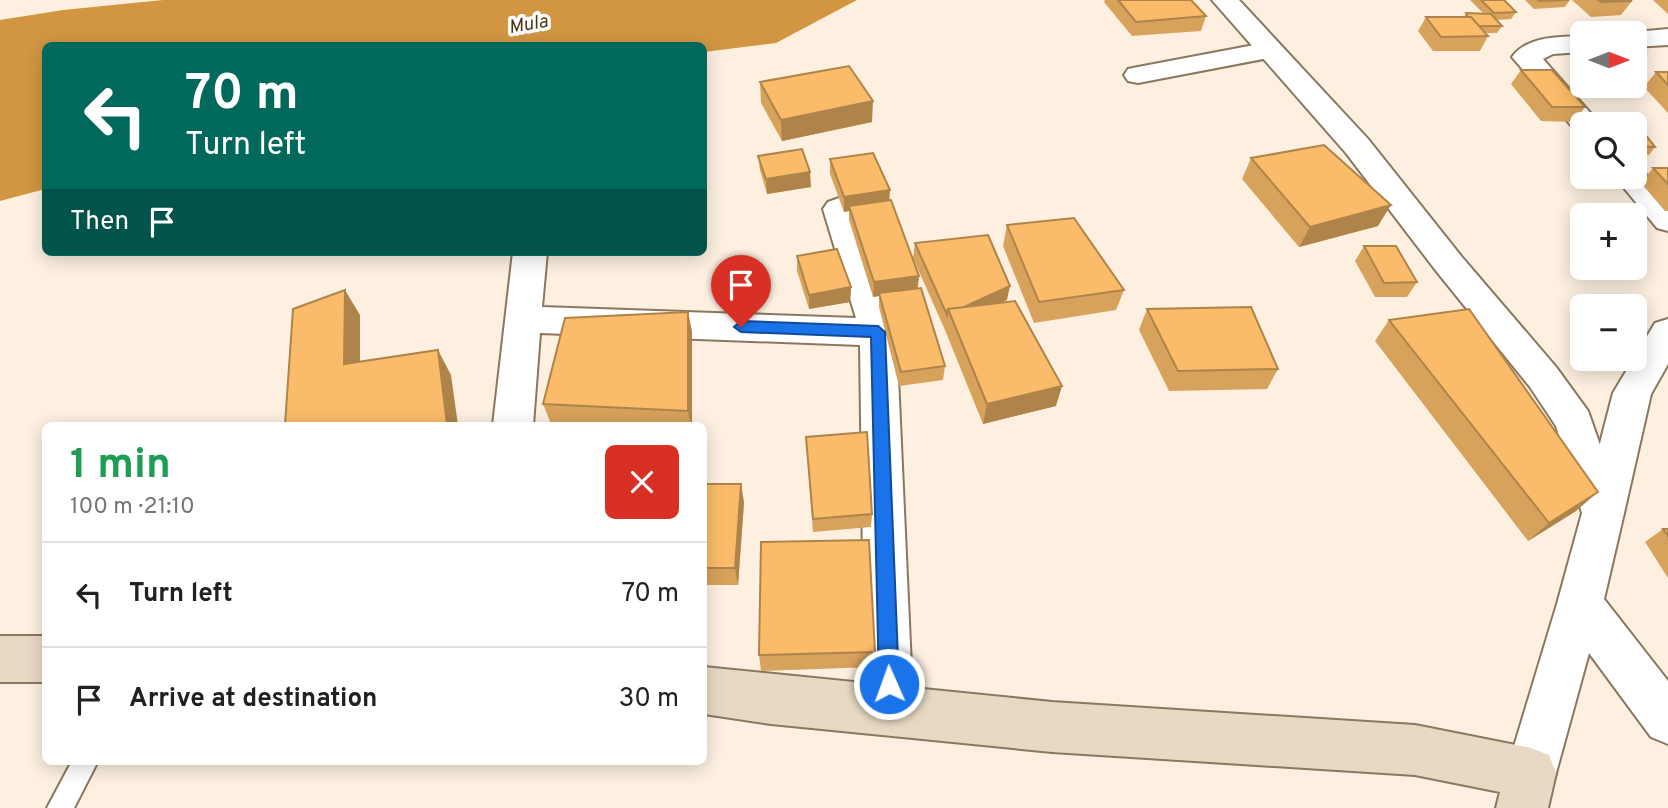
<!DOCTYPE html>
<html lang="en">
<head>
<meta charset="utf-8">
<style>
  :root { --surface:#fff; --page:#f6f6f6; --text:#202124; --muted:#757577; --line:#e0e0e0 }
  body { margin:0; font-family:Overpass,sans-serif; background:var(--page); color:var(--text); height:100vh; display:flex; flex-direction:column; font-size:26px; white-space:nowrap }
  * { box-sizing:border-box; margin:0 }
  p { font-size:23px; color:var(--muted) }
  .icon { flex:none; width:38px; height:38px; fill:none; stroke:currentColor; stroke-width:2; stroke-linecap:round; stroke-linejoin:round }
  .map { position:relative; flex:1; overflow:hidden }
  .panel { position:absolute; left:42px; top:422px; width:665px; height:343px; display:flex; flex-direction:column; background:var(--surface); border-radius:10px; box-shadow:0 4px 18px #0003 }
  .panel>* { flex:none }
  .guide { position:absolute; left:42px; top:42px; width:665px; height:214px; border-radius:10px; box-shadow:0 4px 18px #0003; background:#00695c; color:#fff; overflow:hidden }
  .needle { width:46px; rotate:90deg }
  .fabs { position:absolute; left:1570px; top:21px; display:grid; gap:14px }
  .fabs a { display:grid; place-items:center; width:77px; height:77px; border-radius:10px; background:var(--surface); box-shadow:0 4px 18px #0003; font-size:35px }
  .pin { position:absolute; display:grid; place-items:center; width:60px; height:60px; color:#fff; margin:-72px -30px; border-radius:50% 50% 50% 0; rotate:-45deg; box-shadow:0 0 7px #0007 }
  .pin .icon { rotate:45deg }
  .me { position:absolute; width:77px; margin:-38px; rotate:358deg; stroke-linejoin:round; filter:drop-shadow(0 0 5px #0008) }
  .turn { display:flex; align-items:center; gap:24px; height:147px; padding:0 28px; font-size:32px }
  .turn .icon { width:91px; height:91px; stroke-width:2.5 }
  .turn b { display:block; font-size:49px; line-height:60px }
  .then { display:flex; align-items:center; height:66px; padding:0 28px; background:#0003; gap:14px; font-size:26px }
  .round { display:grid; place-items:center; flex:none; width:74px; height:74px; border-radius:10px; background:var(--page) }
  .headline { display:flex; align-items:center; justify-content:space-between; height:119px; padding:0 28px }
  h1 { font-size:42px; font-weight:700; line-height:52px; color:#1e9e55 }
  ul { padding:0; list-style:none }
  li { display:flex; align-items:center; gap:21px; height:105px; padding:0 28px; border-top:2px solid var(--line) }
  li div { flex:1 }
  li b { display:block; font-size:26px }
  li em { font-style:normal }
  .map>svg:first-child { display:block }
  .water { fill:#d29642 }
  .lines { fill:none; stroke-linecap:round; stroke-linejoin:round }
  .service-casing { stroke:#8a7760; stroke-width:4 }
  .minor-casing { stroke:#8a7760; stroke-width:4 }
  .tertiary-casing { stroke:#8a7760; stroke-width:4 }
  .secondary-casing { stroke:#8a7760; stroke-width:4 }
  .service { fill:#fff; fill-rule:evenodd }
  .minor { fill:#fff; fill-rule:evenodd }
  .tertiary { fill:#fff; fill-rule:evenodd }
  .secondary { fill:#e8d9c4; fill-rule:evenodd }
  .wall { fill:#d7a25b }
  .shaded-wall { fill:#af844a }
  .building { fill:#fabc6a; stroke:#af844a; stroke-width:2 }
  .route { fill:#1a73e8; stroke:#114b97; stroke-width:2 }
  .labels { text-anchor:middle; stroke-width:7; stroke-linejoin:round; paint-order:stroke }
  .far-water-label { font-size:19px; font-style:italic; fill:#4f3512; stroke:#fff }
</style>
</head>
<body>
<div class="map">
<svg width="1668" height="808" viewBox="0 0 1668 808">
  <rect width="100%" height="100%" fill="#fdf0e1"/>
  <!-- water -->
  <path class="water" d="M163,0H857L776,43L704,52V46H46L45,189L0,201V20L63,10Z"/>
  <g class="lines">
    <!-- service casing -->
    <g class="service-casing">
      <path id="service" d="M72,761H98L74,808H47Z"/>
    </g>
    <!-- minor casing -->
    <g class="minor-casing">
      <path id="minor" d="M1668,29V45L1634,47V33H1625Z
        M1582,36V52L1553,54L1543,59L1600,124H1582V132L1575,130L1512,57C1527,36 1559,37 1582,36Z
        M1270,42L1279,44L1283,50L1279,56L1138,83L1128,81L1124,75L1128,69L1138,67Z
        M1634,168L1642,170L1668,199V231L1657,228L1615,177H1634Z
        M839,198L850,202L855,209L896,332L913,711L906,728L889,735L872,728L865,711L860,345L540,333L533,425H493L513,252H547L542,307L856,318L823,209L828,202Z
        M1668,319V364L1651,394L1624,513L1618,526L1603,531L1588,526L1582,513L1613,393L1655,323Z"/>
    </g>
    <!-- tertiary casing -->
    <g class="tertiary-casing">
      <path id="tertiary" d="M1212,0H1239L1368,139L1461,256L1556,367L1588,411L1624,513L1604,599L1668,681V744L1651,737L1589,653L1556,773L1549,791L1531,798L1513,791L1506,773L1557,604L1582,513L1556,426L1530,387L1437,272L1346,153Z"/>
    </g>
    <!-- secondary casing -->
    <g class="secondary-casing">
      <path id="secondary" d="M0,636H46V682H0Z
        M704,667L1052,702L1415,725L1531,748L1549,755L1556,773L1548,808H1496L1500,792L1415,775L1052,752L771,724L704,714Z"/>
    </g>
    <!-- service -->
    <use href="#service" class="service"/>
    <!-- minor -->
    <use href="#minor" class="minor"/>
    <!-- tertiary -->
    <use href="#tertiary" class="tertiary"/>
    <!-- secondary -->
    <use href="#secondary" class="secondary"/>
  </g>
  <!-- wall -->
  <path class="wall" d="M1105,0H1191L1206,16L1201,31L1132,36L1104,2Z
    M1470,0H1504L1516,12L1511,19L1497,20L1502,26L1497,33H1486L1488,36L1480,51H1433L1418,31L1426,17H1464L1466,13H1483Z
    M1525,0H1570L1565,7L1534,9Z
    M1572,0H1630L1632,1L1621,15L1591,17Z
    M1653,0H1668V14Z
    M1521,70L1585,107L1574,122L1541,121L1511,84Z
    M1656,72H1668V113L1644,87Z
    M760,82L872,122L782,141L761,103Z
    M1601,118L1633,119L1655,147L1649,155L1634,154V124H1596Z
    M758,156L811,187L767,194L760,170Z
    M1251,158L1378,226L1299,247L1242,179Z
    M830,159L889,200L919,276L918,288L945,366L943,380L899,386L879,307V296L873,297L849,220V211L844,212L830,174Z
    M1653,168H1668V211H1665L1641,183Z
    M1007,225L1124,290L1116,310L1034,323L1003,246Z
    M915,243L1007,300L1003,302L1056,406L983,424L945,330L913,258Z
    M1364,246L1417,282L1407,297H1375L1355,261Z
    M797,256L851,287L850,302L809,309L797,271Z
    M1147,309L1278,369L1267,389L1169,391L1139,330Z
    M688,312L692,332V425H584L551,424L543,404Z
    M1389,320L1576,511L1528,541L1375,341Z
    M807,451L872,514L871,527L813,532Z
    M704,484L744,502L738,585H704Z
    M1663,529H1668V578L1645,542Z
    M875,652L873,667L761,671L759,655Z"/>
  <!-- shaded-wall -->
  <path class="shaded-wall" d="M873,101L872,122L782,141L781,120Z
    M810,172L811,187L767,194L766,179Z
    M890,190L889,205L849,206V211L844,212V197Z
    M1391,205L1378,226L1299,247L1310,227Z
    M919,276L917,290L879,293V296L873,297L874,282Z
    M1010,286L1007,300L955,325L950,314Z
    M851,287L850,302L809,309V295Z
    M345,290L360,315V389L344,364Z
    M688,312L692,332V425H691L688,411Z
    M438,350L451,375L458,425H447Z
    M1062,386L1056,406L983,424L987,404Z
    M741,484L744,502L738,585L735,568Z
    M1598,492L1576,511L1528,541L1549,523Z"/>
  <!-- building -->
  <path class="building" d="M1118,0H1191L1206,16L1136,22Z
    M1481,0H1504L1516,12L1494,13Z
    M1538,0H1569L1539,1Z
    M1598,0H1630L1632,1L1601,2Z
    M1466,13L1491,14L1502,26H1479L1471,17H1468Z
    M1426,17H1471L1488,36L1441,37Z
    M849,66L873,101L781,120L760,82Z
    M1521,70H1552L1585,107H1552Z
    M1656,72H1668V85Z
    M1601,118L1633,119L1655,147L1634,146V124H1606Z
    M1324,145L1391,205L1310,227L1251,158Z
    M802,149L810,172L766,179L758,156Z
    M873,153L890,190L844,197L830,159Z
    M1653,168H1668V184Z
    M891,200L919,276L874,282L849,206Z
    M1074,218L1124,290L1039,302L1007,225Z
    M988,235L1010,286L964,307L948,309L947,315L915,243Z
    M1364,246H1396L1417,282L1384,283Z
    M837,249L851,287L809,295L797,256Z
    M921,288L945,366L901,372L879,293Z
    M345,290L344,364L438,350L447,425H285L293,309Z
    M1015,301L1062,386L987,404L948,309Z
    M1251,307L1278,369L1178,371L1147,309Z
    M1469,309L1598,492L1549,523L1389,320Z
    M688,312V411L543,404L565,318Z
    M867,432L872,514L813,519L806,437Z
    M704,484H741L735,568H704Z
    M1663,529H1668V536Z
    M869,540L875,652L759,655L761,542Z"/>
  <!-- route -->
  <path class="route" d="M741,321L878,326L885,332L899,684L896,691L889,693L882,691L879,684L871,337L741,332L734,327Z"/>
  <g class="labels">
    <!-- far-water labels -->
    <g class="far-water-label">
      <text transform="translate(528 23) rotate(-10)" y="7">Mula</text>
    </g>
  </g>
</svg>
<div class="fabs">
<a><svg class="needle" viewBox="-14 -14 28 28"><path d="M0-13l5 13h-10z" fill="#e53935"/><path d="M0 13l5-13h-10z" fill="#757577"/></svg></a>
<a><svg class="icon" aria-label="search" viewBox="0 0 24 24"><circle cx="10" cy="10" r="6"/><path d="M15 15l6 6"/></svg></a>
<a>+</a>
<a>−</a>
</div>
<div class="pin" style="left:741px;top:327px;background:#d93025"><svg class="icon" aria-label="arrive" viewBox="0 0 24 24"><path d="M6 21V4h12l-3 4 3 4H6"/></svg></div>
<svg class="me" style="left:889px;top:684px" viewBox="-20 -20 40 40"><circle r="17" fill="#1a73e8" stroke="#fff" stroke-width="3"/><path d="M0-11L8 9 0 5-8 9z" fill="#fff"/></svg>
<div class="guide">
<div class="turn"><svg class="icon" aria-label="left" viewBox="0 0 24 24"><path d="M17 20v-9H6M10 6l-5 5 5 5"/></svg><div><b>70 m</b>Turn left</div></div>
<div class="then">Then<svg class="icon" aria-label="arrive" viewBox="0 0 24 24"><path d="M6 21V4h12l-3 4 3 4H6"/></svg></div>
</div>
<section class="panel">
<div class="headline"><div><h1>1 min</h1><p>100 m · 21:10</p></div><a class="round" style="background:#d93025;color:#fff"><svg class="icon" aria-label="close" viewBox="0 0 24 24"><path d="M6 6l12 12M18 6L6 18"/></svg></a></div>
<ul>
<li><svg class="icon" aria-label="left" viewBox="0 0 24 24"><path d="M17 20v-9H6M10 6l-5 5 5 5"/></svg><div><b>Turn left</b></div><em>70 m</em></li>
<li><svg class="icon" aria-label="arrive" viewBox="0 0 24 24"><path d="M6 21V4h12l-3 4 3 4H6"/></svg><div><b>Arrive at destination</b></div><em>30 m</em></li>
</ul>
</section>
</div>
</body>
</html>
